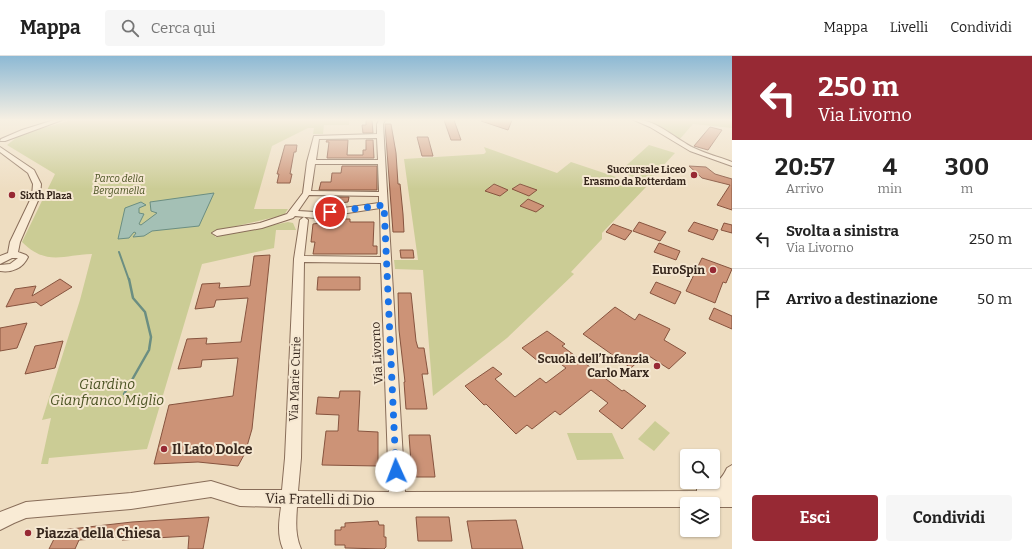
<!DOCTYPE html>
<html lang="it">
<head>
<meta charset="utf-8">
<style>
  :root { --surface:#fff; --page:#f6f6f6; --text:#222; --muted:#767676; --line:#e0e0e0; --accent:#972934 }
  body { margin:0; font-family:Bitter,serif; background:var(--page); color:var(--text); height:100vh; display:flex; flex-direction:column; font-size:15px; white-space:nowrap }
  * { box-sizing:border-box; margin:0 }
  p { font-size:13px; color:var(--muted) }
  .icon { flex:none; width:22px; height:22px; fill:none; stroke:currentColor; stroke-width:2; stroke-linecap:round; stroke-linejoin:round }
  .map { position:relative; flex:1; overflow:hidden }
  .side { display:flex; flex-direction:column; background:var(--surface); width:300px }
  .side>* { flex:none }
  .hud { background:#972934; color:#fff; overflow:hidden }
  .controls { position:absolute; left:680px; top:393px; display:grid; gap:8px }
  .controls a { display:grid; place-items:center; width:40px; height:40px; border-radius:4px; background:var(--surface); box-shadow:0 1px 3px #0004; font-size:20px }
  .pin { position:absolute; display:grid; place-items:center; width:34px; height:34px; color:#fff; margin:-17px; border:2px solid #fff; border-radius:50%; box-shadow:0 1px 4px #0007 }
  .me { position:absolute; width:44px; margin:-22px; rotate:358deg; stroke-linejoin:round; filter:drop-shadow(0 0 3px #0008) }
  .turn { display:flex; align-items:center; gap:14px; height:84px; padding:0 20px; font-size:18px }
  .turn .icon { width:52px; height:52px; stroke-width:2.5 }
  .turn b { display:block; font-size:28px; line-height:34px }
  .eta { display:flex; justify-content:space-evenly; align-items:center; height:68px; text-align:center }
  .eta b { font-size:24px; font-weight:700; line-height:28px }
  .action { display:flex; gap:8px; margin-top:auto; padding:8px 20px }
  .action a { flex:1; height:46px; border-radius:4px; background:var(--accent); color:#fff; font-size:16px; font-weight:700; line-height:46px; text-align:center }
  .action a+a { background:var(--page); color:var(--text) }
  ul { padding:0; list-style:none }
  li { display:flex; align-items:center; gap:12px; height:60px; padding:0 20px; border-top:1px solid var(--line) }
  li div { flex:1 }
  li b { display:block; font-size:15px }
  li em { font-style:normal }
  header { display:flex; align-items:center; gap:24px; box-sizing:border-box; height:56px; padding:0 20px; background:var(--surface); border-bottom:1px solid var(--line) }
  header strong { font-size:19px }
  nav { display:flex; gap:22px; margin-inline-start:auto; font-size:14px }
  .search { width:280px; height:36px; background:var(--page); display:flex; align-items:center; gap:10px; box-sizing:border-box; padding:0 14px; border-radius:4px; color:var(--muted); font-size:15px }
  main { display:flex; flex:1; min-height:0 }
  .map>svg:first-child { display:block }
  .green { fill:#cbcc95 }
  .water { fill:#a4c0b5; stroke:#6b8e82 }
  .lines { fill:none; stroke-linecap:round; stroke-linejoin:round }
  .stream-far1 { stroke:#6b8e82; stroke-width:2 }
  .stream { stroke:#6b8e82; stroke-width:2.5 }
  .building { fill:#cc9377; stroke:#87543f }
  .minor-casing { stroke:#886d59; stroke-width:2 }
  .minor { fill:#f9ebd5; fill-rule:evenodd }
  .route { stroke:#1a73e8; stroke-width:7; stroke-dasharray:0 12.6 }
  .poi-dot { fill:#972934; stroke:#f5e7d1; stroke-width:1.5 }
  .labels { text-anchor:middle; stroke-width:4; stroke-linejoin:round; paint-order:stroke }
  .far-poi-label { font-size:10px; font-weight:bold; fill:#37271d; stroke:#f5e7d1; text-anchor:end }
  .far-park-label { font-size:10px; font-style:italic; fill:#4c5424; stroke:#f5e7d1 }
  .poi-label { font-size:12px; font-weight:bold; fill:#37271d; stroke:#f5e7d1; text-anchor:end }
  .street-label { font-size:12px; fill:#37271d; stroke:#f5e7d1 }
  .near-park-label { font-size:14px; font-style:italic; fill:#4c5424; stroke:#f5e7d1 }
  .near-poi-label { font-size:14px; font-weight:bold; fill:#37271d; stroke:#f5e7d1; text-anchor:start }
  .near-street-label { font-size:14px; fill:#37271d; stroke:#f5e7d1 }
</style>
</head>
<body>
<header>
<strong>Mappa</strong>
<div class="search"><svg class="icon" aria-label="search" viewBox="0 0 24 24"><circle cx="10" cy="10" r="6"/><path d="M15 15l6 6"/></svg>Cerca qui</div>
<nav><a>Mappa</a><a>Livelli</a><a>Condividi</a></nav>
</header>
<main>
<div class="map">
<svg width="732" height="493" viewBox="0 0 732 493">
  <rect width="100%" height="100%" fill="#eeddc1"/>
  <!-- green -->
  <path class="green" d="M72,64H349V69H324L323,78H313L314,72H308L272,90L254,153H288L284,159L215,175V181L288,166L293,167L296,174H276L274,192L202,208L147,393L49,402L48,408H41L51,362L42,364L80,244L92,198C63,199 46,210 22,186L55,118L7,89L21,78Z
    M642,64H732V72L693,68L679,84L653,68Z
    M649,89L675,97L648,126L619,116Z
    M484,91L557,117L571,106L646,131L602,177V183L571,216L574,218L507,282L433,340L423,214L395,213L394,204H418L404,103L484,98L486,96Z
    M655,365L670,377L654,395L638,383Z
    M567,377H612L624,403L577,404Z"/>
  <!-- water -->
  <path class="water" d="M214,137L199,170L152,175L144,180L133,181L136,177L134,176L129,182L118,183L125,152L141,146L146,149L139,152V157L144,158L139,168L141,169L157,157L151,155L150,146Z"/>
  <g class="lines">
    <!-- stream-far1 -->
    <path class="stream-far1" d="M119,196L129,224"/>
    <!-- stream -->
    <path class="stream" d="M124,338L149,294L151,281L145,256L133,242L129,223"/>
  </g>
  <!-- building -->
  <path class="building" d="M366,64H372L373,77H363L362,69H366Z
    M444,64H454L461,84H451Z
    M482,64H512L508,74L481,65Z
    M385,68H391L396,97L398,128H400L403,158L404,176H393Z
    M710,71L722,74L708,94L694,90Z
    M417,81H428L433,100H422Z
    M327,84H348L347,99H363V94H366V84H373L374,102H327L329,86H326Z
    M285,89H297L296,96H294L290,118H292L290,127H277L279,118H277Z
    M342,110H377V134H319L321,126H331L332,117H341Z
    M689,110L706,111L715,118L732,123V154L717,149L730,129L702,122Z
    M494,128L508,134L500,140L485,135Z
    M520,128L537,134L529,140L512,133Z
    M323,141H349L348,146L333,148L332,150H321Z
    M528,143L544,150L536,156L520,150Z
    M345,163H350V166H374L373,190H377V198H313L315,186H311L313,168Z
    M639,166L666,176L660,185L633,175Z
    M694,166L718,174L713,184L688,175Z
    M724,167L732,169V177L721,174Z
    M613,168L632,175L625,184L606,176Z
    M659,187L680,195L676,204L654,196Z
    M400,194H413L414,202H401Z
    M270,199L252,373L245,397L238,410L198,406L154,408L169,349L233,340L238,302L202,304L201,311L178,313L187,283L207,282L206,288L241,286L248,242L216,244L214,251L195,253L202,228L220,227L219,232L250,230L254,200Z
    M702,202L732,213L726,227L723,226L715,247L686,235Z
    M318,221H360V234H317Z
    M60,223L72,231L41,250L36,246L6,251L15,233L36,230L32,240Z
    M656,226L681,236L675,248L650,237Z
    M398,237H411L416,285L418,292H424L428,318H422L427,353H406L404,326H405L399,274Z
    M615,251L635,264L639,258L670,273L664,284L686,297L669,313L646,298L631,312L583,278Z
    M714,252L732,260V273L709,263Z
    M27,267L17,292L0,295V272Z
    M547,275L565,288L562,290L622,335L624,334L646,350L622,373L599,355L608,347L591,334L560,359L555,355L532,373L527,369L516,378L486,348L484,349L465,330L493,311L502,318L495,323L515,341L540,322L546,327L566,312L549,299L539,306L522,292Z
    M63,285L55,312L25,318L35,290Z
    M340,335H360L358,375L378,376V410L322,409L326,375H338L339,359L316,358L318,341L339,342Z
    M409,379H430L435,421H412Z
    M209,461L203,493H188L189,480L122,484L123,481L79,484L75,493H49L58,475L62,474L132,466Z
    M416,461H449L452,485H418Z
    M516,464L523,493H472L467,465Z
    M378,465L379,469H384V481H386V491L384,493L345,492V489H335V474H341V471H345V467Z"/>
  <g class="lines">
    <!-- minor casing -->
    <g class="minor-casing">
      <path id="minor" d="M54,64H62L5,85H0L1,83L22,74Z
        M379,64H385L383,68L405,436L697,435V433C713,427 719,429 727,412L732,409V451H713V448H687V451H297C296,466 295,479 301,493H283C277,479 279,465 281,451L240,450L211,441L131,453L26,462L14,467L0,474V456L26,446L131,437L211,425L240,434H282L285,402L294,203L300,164L304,161L308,164L304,200L381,201L380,152L315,162L295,160L293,162L262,172L217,180L212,177L217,174L260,167L287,158L303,137L307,106L314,80L377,78V68ZM377,82L378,104H316L319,83ZM315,108H378L379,136L311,135ZM309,139L379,140V147L315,156L298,155ZM304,206L381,207L389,436L298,435L301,402Z
        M634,64C653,61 677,84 694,92C706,98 720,101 732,106V110L690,95L650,71Z
        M0,91L34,114L41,128L40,140L20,186L18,196L26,199L28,201C23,212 12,217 0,215V209L10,208L18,202H12L0,208V200L8,197L10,186L32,140L33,128L28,117L0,96Z"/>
    </g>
    <!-- minor -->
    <use href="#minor" class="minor"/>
  </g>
  <!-- sky -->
  <linearGradient id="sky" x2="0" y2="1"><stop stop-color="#8db9d4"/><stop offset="0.48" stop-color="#f7f0e3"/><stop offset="1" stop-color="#f7f0e3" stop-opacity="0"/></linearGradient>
  <rect width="732" height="133" fill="url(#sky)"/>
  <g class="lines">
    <!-- route -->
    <path class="route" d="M330,156L384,149L396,415"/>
  </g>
  <!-- markers -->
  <g class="poi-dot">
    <circle cx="694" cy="119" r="4"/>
    <circle cx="12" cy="139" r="4"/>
    <circle cx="713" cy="214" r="4"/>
    <circle cx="657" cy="310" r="4"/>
    <circle cx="164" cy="393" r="4"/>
    <circle cx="28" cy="477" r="4"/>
  </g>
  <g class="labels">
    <!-- far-poi labels -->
    <g class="far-poi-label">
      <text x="686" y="117">Succursale Liceo<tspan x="686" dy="12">Erasmo da Rotterdam</tspan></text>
      <text x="20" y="143" text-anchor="start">Sixth Plaza</text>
    </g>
    <!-- far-park labels -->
    <g class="far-park-label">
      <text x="119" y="126">Parco della<tspan x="119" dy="12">Bergamella</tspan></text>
    </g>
    <!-- poi labels -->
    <g class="poi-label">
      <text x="705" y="218">EuroSpin</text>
      <text x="649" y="307">Scuola dell’Infanzia<tspan x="649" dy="14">Carlo Marx</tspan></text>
    </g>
    <!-- street labels -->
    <g class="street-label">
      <text transform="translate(377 297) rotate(-93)" y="4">Via Livorno</text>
      <text transform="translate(295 323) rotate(-88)" y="4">Via Marie Curie</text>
    </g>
    <!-- near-park labels -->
    <g class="near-park-label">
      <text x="107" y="333">Giardino<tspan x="107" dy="16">Gianfranco Miglio</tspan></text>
    </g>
    <!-- near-poi labels -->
    <g class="near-poi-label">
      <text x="172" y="398">Il Lato Dolce</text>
      <text x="36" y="482">Piazza della Chiesa</text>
    </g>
    <!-- near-street labels -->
    <g class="near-street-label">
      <text transform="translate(320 443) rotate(1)" y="5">Via Fratelli di Dio</text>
    </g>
  </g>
</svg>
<div class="controls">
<a><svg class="icon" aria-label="search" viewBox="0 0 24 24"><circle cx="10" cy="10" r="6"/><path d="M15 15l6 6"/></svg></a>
<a><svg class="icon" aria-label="layers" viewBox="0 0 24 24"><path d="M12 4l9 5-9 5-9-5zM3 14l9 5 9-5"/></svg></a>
</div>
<div class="pin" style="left:330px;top:156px;background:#d93025"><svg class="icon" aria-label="arrive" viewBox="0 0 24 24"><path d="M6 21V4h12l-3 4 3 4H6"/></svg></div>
<svg class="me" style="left:396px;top:415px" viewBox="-20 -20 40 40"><circle r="19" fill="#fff"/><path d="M0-13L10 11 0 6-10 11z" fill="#1a73e8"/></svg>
</div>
<section class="side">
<div class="hud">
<div class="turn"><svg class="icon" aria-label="left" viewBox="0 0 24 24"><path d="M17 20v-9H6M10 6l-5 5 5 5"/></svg><div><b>250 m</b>Via Livorno</div></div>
</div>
<div class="eta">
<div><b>20:57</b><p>Arrivo</p></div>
<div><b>4</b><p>min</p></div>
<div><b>300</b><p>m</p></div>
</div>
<ul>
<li><svg class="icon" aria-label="left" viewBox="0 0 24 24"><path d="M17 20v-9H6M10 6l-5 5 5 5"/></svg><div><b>Svolta a sinistra</b><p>Via Livorno</p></div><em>250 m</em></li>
<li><svg class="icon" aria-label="arrive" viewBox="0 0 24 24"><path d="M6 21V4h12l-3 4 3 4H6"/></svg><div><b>Arrivo a destinazione</b></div><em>50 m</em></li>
</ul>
<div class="action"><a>Esci</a><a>Condividi</a></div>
</section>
</main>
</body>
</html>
